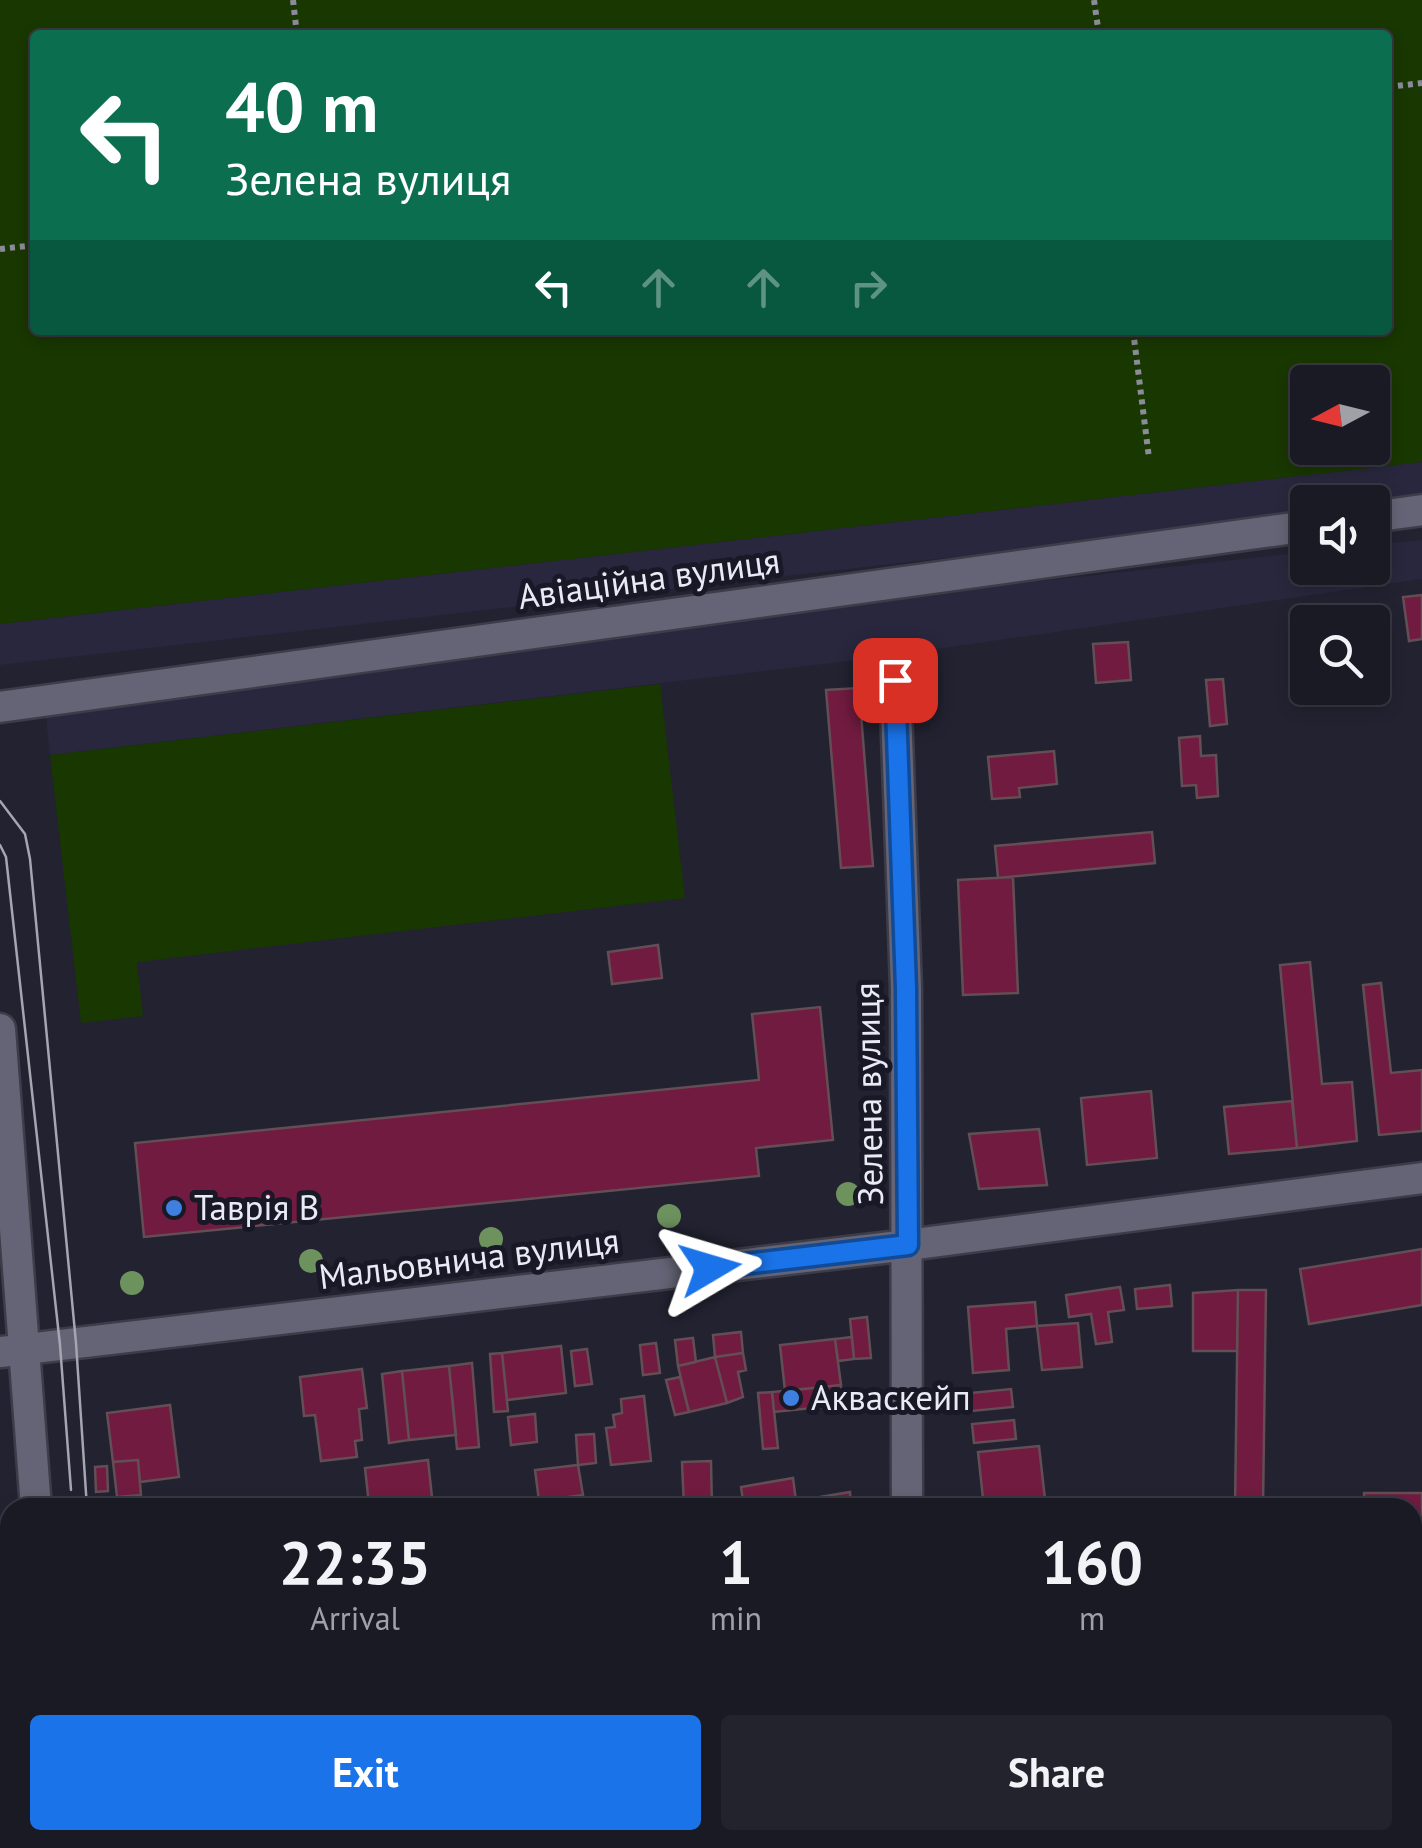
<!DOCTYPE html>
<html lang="en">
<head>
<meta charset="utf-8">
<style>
  :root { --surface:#1a1a25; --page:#23232d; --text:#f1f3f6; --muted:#9fa1a7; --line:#383842; --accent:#1a73e8 }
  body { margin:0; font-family:"PT Sans",sans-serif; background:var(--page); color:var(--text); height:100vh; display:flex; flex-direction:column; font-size:38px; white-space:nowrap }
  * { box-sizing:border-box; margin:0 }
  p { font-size:32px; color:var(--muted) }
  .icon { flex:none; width:55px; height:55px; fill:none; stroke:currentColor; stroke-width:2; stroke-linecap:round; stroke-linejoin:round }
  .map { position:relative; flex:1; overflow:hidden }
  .side { position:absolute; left:0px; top:1498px; width:1422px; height:352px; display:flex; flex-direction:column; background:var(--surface); border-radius:30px 30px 0 0; box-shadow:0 5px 15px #0003,0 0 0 2px var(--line) }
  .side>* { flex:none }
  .hud { position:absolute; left:30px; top:30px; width:1362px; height:305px; border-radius:10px; box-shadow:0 5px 15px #0003,0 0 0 2px var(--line); background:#0b6e4f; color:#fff; overflow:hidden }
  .needle { width:65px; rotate:263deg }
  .fabs { position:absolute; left:1290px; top:365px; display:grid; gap:20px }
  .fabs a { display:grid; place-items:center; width:100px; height:100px; border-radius:10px; background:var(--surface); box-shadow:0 5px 15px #0003,0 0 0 2px var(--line); font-size:50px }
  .pin { position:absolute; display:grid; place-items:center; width:85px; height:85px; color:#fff; margin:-42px; border-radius:20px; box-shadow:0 5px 15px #0006 }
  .me { position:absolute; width:110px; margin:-55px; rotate:83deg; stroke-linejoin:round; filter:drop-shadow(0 0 8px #0008) }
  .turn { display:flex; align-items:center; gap:35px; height:210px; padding:0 30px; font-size:45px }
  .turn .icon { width:130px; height:130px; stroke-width:2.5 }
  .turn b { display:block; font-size:70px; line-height:85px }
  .lanes { display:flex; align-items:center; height:95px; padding:0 30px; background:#0003; justify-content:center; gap:50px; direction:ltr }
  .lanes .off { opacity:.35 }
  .eta { display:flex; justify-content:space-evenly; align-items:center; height:170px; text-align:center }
  .eta b { font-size:60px; font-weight:700; line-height:70px }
  .cta { display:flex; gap:20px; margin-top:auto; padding:20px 30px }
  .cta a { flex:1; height:115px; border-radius:10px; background:var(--accent); color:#fff; font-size:40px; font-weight:700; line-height:115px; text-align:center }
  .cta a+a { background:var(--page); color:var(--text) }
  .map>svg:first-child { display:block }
  .built { fill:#29273d }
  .green { fill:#193700; fill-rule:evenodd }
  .building { fill:#711b40; stroke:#624e54; stroke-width:2.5 }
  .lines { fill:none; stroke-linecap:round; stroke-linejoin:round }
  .minor-casing { stroke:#3d3c49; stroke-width:35 }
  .path { stroke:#8c8c99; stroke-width:6; stroke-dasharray:5 5; stroke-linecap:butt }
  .minor { stroke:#646476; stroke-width:30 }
  .tram { stroke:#a6a6b2; stroke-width:2.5 }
  .tree { fill:#6d925e }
  .route-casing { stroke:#114b97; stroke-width:25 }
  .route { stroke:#1a73e8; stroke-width:18 }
  .shop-dot { fill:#3f7fe0; stroke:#191827; stroke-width:4 }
  .labels { text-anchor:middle; stroke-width:10; stroke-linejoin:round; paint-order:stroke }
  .street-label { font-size:35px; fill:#eaeaf5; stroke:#191827 }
  .poi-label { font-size:35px; fill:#eaeaf5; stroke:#191827; text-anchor:start }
</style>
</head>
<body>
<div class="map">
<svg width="1422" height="1848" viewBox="0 0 1422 1848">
  <rect width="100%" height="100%" fill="#222231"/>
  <!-- built -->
  <path class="built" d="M1422,462V504L1308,502L1307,517L0,665V624Z
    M1422,540V579L875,658L50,755L43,690L1307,552L1308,568H1372L1373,545Z"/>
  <!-- green -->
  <path class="green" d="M0,0H1422V462L0,624ZM35,35H1388V330H35ZM1308,382H1372V448H1308Z
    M660,684L685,898L137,962L143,1016L81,1023L50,755Z"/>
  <!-- building -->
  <path class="building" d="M1422,595V639L1409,641L1403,597Z
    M1128,642L1131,680L1096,683L1093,644Z
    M1223,679L1227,724L1210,726L1206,680Z
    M859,688L873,866L841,868L826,690Z
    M1200,736L1201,756L1216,755L1218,796L1197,798L1196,785L1182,786L1179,738Z
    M1054,751L1057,784L1019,788L1020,797L992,799L988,757Z
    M1152,832L1155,863L998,878L995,846Z
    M1013,877L1018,993L963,995L958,880Z
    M658,945L662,978L612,984L608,952Z
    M1310,962L1322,1084L1352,1082L1357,1141L1297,1148L1280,965Z
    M1381,983L1391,1073L1422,1070V1131L1379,1135L1363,985Z
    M820,1007L833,1140L756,1148L759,1176L144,1237L135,1143L759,1080L752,1014Z
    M1151,1091L1157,1158L1087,1165L1081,1098Z
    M1292,1101L1297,1148L1229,1154L1224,1107Z
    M1039,1129L1047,1185L979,1189L969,1134Z
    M1422,1249V1305L1309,1324L1300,1269Z
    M1170,1285L1172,1306L1137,1309L1135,1289Z
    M1120,1287L1124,1310L1108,1312L1112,1342L1096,1344L1091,1314L1069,1317L1066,1295Z
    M1238,1290L1237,1351H1193V1293Z
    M1238,1290H1266L1263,1508H1235Z
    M1035,1302L1037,1326L1006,1329L1009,1370L973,1373L968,1307Z
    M867,1317L871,1358L854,1359L850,1319Z
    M1078,1323L1082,1367L1042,1370L1037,1326Z
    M741,1332L743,1353L715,1357L713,1335Z
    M852,1337L854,1359L838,1361L835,1339Z
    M693,1338L696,1362L678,1366L675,1340Z
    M835,1339L841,1385L785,1391L780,1345Z
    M656,1343L660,1373L643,1375L640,1345Z
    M561,1346L566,1393L507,1400L502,1353Z
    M587,1349L592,1384L575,1386L571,1351Z
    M502,1353L508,1411L494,1412L490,1354Z
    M743,1353L746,1370L738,1372L743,1397L727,1403L715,1357Z
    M715,1357L727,1403L689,1412L678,1366Z
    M472,1363L479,1447L457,1449L449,1366Z
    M449,1366L456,1435L409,1440L402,1371Z
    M362,1369L367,1408L359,1409L362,1440L355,1441L357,1457L321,1461L315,1415L304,1416L300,1377Z
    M402,1371L409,1440L389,1443L382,1374Z
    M680,1377L689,1412L675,1415L666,1380Z
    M841,1385L843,1405L774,1412L772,1392Z
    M1011,1389L1013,1407L972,1411L970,1393Z
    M772,1392L778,1448L763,1449L758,1393Z
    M644,1396L651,1461L611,1465L606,1428L615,1427L613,1415L622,1413L621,1399Z
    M170,1405L179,1477L140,1482L138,1460L113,1462L107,1413Z
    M535,1414L537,1442L511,1445L508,1417Z
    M1014,1420L1016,1439L974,1443L972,1424Z
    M594,1434L596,1463L578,1465L576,1435Z
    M1039,1446L1046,1508H984L978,1452Z
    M138,1460L141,1495L117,1497L113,1462Z
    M428,1460L432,1497L369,1505L365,1468Z
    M711,1461L712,1507L684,1508L682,1462Z
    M578,1465L583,1495L539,1501L535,1470Z
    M107,1466L108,1491L96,1492L95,1467Z
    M793,1478L796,1501L850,1492L851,1508H744L741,1487Z
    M1364,1493H1422V1651H1412V1508H1364Z
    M10,1736V1787L0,1789V1737Z
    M10,1787V1832L0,1833V1789Z
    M1412,1804L1422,1809V1848H1384L1388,1840H1412Z
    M138,1840H224L226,1848H139Z
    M575,1840H591L592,1848H507V1846Z
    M797,1840H861L862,1848H797Z"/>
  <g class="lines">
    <!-- minor casing -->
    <g class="minor-casing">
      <path id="minor" d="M1372,517L1422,510
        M895,680L906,988L907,1508
        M0,707L1308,526
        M0,1029L36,1508
        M0,1352L908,1245L1422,1178
        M59,1840L60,1848
        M905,1848V1840"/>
    </g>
    <!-- path -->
    <path class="path" d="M293,0L297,35
      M1094,0L1099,35
      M1388,87L1422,83
      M0,249L35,245
      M1133,330L1149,458"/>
    <!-- minor -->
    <use href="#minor" class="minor"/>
    <!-- tram -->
    <path class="tram" d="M0,801L25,834L30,859L76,1343L87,1508
      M0,845L6,857L60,1345L71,1490
      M96,1840L97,1848"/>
  </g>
  <!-- trees -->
  <g class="tree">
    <circle cx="848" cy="1194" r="12"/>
    <circle cx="669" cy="1216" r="12"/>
    <circle cx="491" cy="1239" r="12"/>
    <circle cx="311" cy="1261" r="12"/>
    <circle cx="132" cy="1283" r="12"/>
  </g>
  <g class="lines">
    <!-- route casing -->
    <g class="route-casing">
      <path id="route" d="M710,1268L908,1245L906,988L895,680"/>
    </g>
    <!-- route -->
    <use href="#route" class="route"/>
  </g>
  <!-- markers -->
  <g class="shop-dot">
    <circle cx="174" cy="1208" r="10"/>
    <circle cx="791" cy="1398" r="10"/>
  </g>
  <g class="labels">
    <!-- street labels -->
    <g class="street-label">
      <text transform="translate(649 579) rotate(-8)" y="12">Авіаційна вулиця</text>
      <text transform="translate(869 1094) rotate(-91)" y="12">Зелена вулиця</text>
      <text transform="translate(469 1259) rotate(-7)" y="12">Мальовнича вулиця</text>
    </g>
    <!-- poi labels -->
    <g class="poi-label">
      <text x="194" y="1220">Таврія В</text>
      <text x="811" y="1410">Акваскейп</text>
    </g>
  </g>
</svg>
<div class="fabs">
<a><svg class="needle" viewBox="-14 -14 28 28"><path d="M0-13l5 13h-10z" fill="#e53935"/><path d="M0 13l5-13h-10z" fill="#9fa1a7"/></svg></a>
<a><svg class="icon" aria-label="sound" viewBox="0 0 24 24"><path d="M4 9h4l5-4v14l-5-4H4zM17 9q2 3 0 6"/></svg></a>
<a><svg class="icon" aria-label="search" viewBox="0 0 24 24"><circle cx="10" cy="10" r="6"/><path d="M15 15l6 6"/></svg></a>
</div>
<div class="pin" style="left:895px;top:680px;background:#d93025"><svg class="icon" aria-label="arrive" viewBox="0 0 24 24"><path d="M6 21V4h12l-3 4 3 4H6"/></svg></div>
<svg class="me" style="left:710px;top:1268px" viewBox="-20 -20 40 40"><path d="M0-17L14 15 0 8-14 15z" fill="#1a73e8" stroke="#fff" stroke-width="4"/></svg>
<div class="hud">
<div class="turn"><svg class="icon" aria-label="left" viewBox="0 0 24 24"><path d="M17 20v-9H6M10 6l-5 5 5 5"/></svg><div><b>40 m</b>Зелена вулиця</div></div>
<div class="lanes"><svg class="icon" aria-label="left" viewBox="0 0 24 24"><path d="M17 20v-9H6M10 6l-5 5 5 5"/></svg><svg class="icon off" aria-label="ahead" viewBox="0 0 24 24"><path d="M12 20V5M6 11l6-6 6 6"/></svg><svg class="icon off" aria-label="ahead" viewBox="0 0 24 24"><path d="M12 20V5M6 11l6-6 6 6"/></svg><svg class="icon off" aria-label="right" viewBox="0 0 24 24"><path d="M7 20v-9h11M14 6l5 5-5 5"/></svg></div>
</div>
<section class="side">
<div class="eta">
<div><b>22:35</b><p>Arrival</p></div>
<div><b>1</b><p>min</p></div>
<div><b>160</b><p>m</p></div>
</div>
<div class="cta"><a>Exit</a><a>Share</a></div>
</section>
</div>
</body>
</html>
